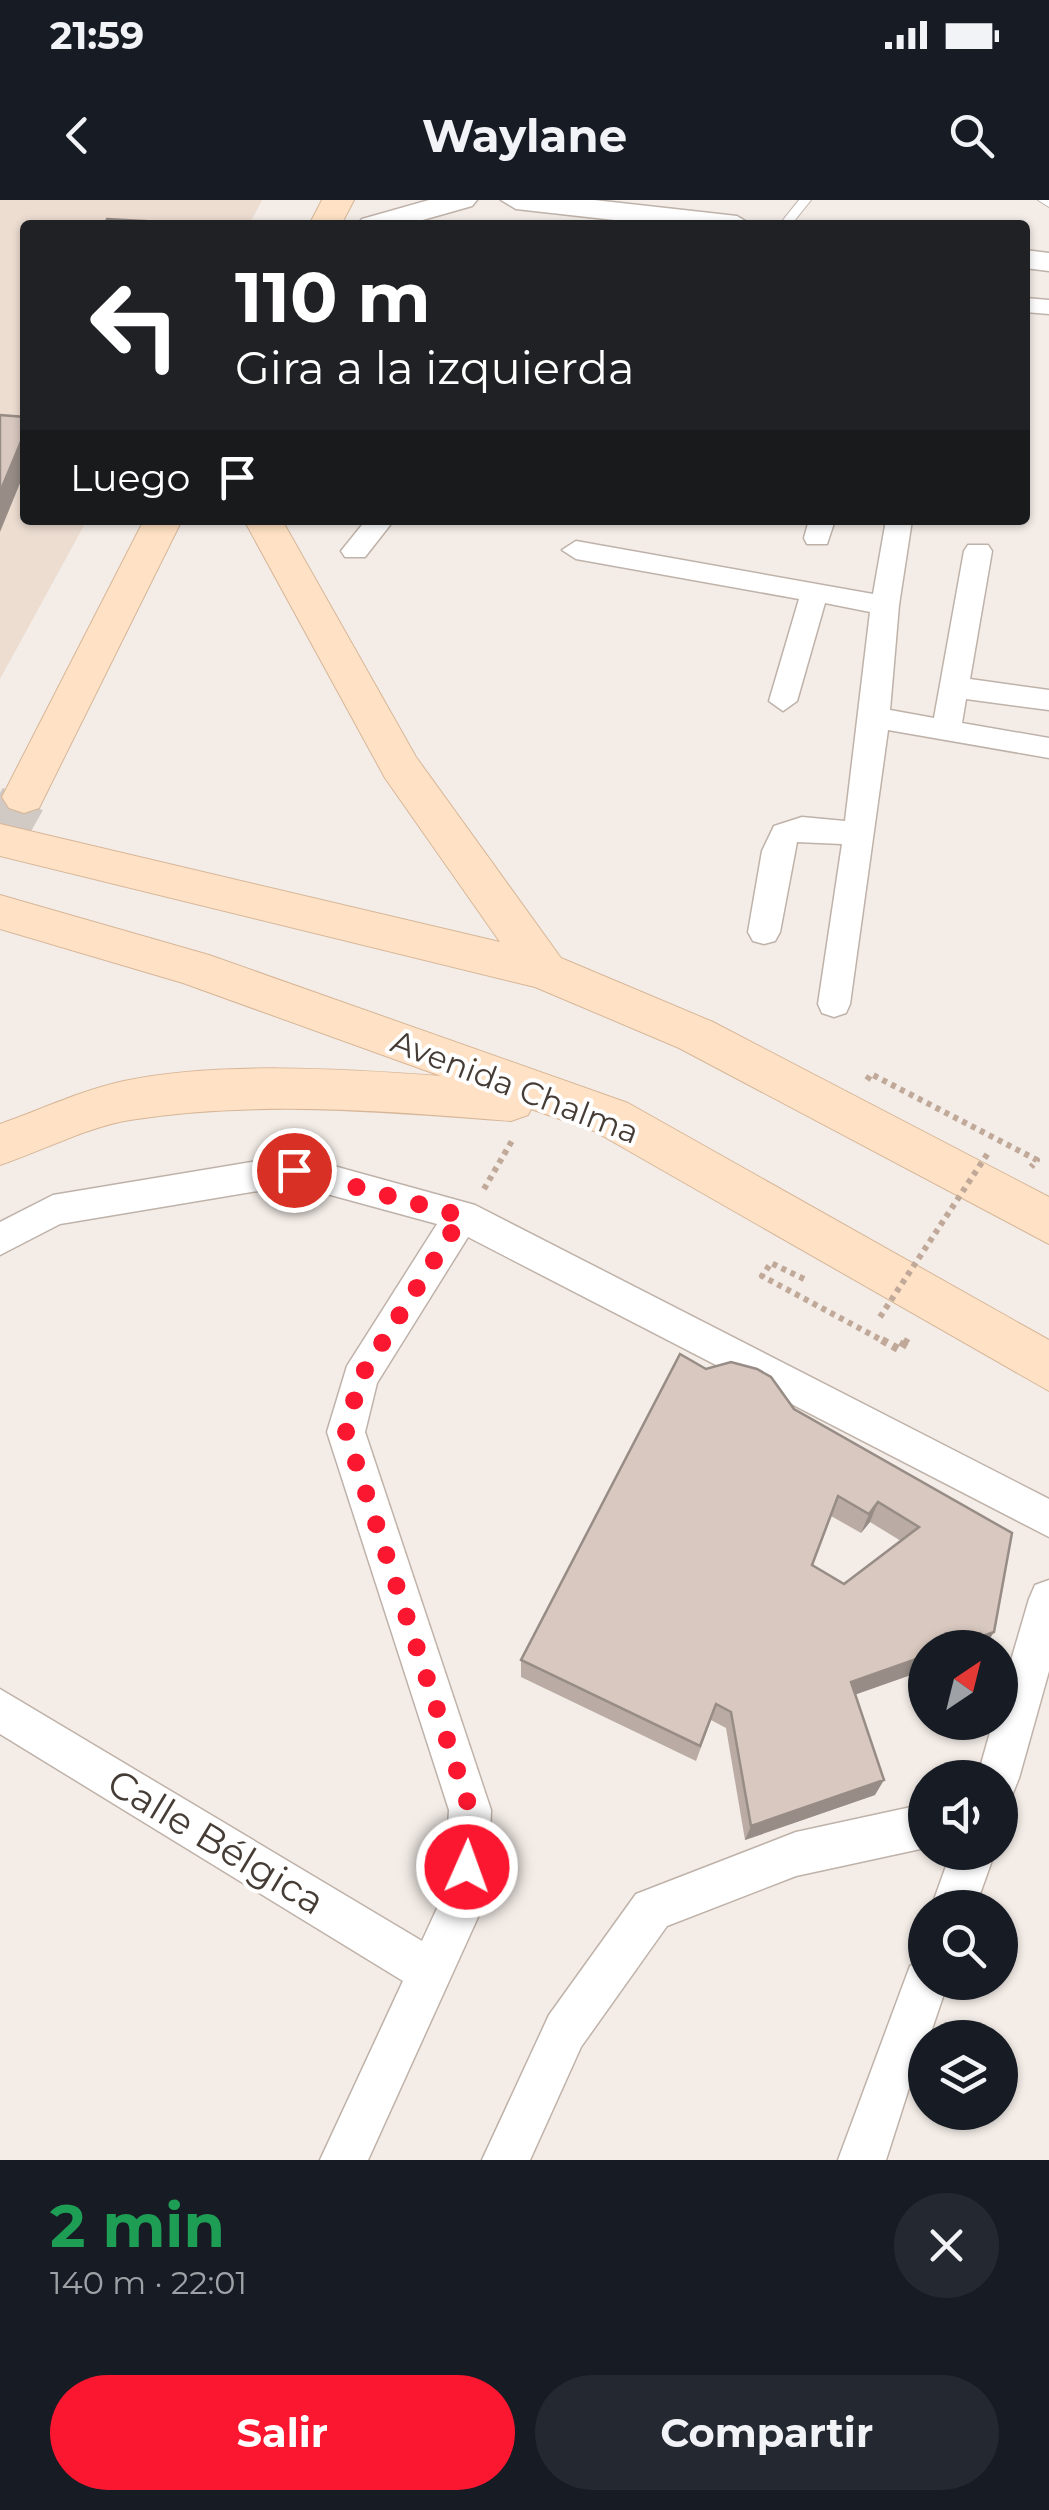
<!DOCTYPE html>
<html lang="es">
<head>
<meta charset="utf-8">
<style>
  :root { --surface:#171b24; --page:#242831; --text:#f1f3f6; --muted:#9ea1a6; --accent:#fb1730 }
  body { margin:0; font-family:Montserrat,sans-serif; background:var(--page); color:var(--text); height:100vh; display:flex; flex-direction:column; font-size:38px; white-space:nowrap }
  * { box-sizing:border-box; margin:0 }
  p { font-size:32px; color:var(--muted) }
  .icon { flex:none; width:55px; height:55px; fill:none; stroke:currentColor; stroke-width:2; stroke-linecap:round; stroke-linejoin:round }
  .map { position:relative; height:1960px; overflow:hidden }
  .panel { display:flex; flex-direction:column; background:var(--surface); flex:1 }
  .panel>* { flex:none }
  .banner { position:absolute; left:20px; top:20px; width:1010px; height:305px; border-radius:10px; box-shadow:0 2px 8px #0004; background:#202124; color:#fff; overflow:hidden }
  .needle { width:65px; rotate:35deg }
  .buttons { position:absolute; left:908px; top:1430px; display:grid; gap:20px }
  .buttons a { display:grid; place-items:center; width:110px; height:110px; border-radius:50%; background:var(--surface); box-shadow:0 2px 8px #0004; font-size:50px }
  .pin { position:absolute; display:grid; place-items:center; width:85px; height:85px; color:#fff; margin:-42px; border:5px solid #fff; border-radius:50%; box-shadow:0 2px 10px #0007 }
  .me { position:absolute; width:110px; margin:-55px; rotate:2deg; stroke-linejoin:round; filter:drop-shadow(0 0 8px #0008) }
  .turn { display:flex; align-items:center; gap:35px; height:210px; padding:0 50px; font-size:45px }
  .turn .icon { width:130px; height:130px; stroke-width:2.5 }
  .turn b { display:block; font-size:70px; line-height:85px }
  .then { display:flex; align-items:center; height:95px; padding:0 50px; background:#0003; gap:20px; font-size:38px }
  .round { display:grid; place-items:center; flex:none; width:105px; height:105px; border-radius:52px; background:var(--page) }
  .head { display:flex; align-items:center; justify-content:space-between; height:170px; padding:0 50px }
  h1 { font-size:60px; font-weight:700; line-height:75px; color:#1e9e55 }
  .primary-button { display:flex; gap:20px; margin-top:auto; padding:20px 50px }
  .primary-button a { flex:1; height:115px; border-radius:60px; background:var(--accent); color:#fff; font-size:40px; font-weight:700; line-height:115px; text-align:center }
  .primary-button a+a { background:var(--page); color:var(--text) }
  .status { display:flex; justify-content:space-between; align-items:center; height:70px; padding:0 50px; background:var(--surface); direction:ltr }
  .status svg { height:28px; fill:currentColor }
  header { display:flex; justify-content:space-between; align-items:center; height:130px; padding:0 50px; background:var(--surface); font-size:45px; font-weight:700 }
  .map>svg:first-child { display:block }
  .education { fill:#edddd1 }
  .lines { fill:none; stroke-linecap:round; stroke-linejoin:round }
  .secondary-tunnel { stroke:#d0c9c4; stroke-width:46; stroke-dasharray:46 24; stroke-linecap:butt }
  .service-casing { stroke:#bfb2a9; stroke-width:2 }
  .minor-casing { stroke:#bfb2a9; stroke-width:3 }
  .tertiary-casing { stroke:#bfb2a9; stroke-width:3 }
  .secondary-casing { stroke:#d7b698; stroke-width:2 }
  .path-far1 { stroke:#c1a99a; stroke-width:6; stroke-dasharray:5 5; stroke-linecap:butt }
  .path { stroke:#c1a99a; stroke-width:8; stroke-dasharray:6 6; stroke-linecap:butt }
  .service { fill:#fff; fill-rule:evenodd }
  .minor { fill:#fff; fill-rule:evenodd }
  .tertiary { fill:#fff; fill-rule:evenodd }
  .secondary { fill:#ffe2c5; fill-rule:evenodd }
  .path-bridge { stroke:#c1a99a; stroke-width:6; stroke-dasharray:5 5; stroke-linecap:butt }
  .wall { fill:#baaca4; fill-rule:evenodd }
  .shaded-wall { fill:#978c86 }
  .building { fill:#d8c8bf; stroke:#978c86; stroke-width:2.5; fill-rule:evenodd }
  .route { stroke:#fb1730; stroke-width:18; stroke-dasharray:0 32.4 }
  .labels { text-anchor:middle; stroke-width:8; stroke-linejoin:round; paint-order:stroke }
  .street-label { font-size:32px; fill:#463c36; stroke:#fff }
  .near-street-label { font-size:38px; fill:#463c36; stroke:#fff }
</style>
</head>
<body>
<div class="status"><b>21:59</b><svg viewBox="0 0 49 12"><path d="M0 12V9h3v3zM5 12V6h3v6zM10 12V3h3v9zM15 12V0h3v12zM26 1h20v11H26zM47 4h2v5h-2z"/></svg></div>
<header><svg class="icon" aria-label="back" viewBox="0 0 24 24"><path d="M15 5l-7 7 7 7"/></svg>Waylane<svg class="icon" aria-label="search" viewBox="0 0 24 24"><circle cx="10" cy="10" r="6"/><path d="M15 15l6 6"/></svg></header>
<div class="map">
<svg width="1049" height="1960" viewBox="0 0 1049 1960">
  <rect width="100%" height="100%" fill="#f3ece7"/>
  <!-- education -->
  <path class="education" d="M0,0H262L249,25H25V320H87L0,479Z"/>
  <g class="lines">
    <!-- secondary-tunnel -->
    <path class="secondary-tunnel" d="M0,639L24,597"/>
    <!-- service casing -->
    <g class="service-casing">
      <path id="service" d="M799,0H811L791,25H779Z
        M1038,0H1049V7Z"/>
    </g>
    <!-- minor casing -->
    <g class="minor-casing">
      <path id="minor" d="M1025,98L1049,100V114L1025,112Z
        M366,320H394L365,357H345L341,351Z
        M809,320H835L827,344H807L804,338Z
        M886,320H912L899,405L890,510L934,518L964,351L968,345H988L992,351L970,479L1049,490V510L966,499L962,523L1049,538V558L888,530L850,804L846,813L834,817L822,813L818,804L842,644L797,642L780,732L775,741L764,744L753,741L748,732L762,651L774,626L802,617L845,621L870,412L825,403L797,501L783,511L769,501L799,399L576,359L562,350L576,341L873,394Z
        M294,955L475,1005L1049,1299V1337L468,1037L377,1183L365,1232L491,1610L488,1695L368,1960H320L403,1781L0,1534V1489L422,1741L444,1693L449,1610L327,1232L347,1166L437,1024L294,985L60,1024L0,1055V1022L53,995Z
        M1049,1380V1471L1019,1578L1013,1593L1000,1598V1578H977L993,1522H1000V1498L1029,1399L1035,1385Z
        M925,1604V1648L796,1676L667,1726L581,1847L530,1960H482L549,1815L636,1694L796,1632Z
        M951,1652H995L975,1708H931Z
        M925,1760V1782H948L929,1838H925L886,1960H838L910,1766Z"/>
    </g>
    <!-- tertiary casing -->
    <g class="tertiary-casing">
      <path id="tertiary" d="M429,0H477L472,6L405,25H357L362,19Z
        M501,0H594L737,16L752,25H659L516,9Z
        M1025,50L1049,53V71L1025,68Z"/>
    </g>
    <!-- secondary casing -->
    <g class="secondary-casing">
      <path id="secondary" d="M322,0H354L341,25H309Z
        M144,320H182L39,608L24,613L9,608L2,597Z
        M244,320H282L416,557L561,758L713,822L1049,997V1044L679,848L535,787L0,656V624L500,742L385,578Z
        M0,695L209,755L628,903L1049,1140V1191L594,931L531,909L528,915L511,921C385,911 256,900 130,920C87,927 42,951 0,965V924C40,910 82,890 124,881C219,861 345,869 441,876L183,783L0,729Z"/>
    </g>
    <!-- path-far1 -->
    <path class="path-far1" d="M867,880L871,874L1037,960L1031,967
      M484,989L513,939
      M804,1079L771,1063L762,1076L887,1143
      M905,1143L910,1135"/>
    <!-- path -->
    <path class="path" d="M882,1140L900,1150L906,1140"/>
    <!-- service -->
    <use href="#service" class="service"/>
    <!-- minor -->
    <use href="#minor" class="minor"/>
    <!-- tertiary -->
    <use href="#tertiary" class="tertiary"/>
    <!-- secondary -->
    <use href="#secondary" class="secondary"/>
    <!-- path-bridge -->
    <path class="path-bridge" d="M880,1117L988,953"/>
  </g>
  <!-- wall -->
  <path class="wall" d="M706,1169L794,1209L1012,1333L925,1448V1470L855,1494L875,1595L745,1640L726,1528L711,1520L696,1561L521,1477V1460ZM831,1316L861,1333L870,1322L901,1341L844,1384L812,1365Z"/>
  <!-- shaded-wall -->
  <path class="shaded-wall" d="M25,232V271L0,332V292Z
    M878,1302L870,1322L861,1333L869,1314Z
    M994,1432L984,1448H950Z
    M925,1456V1470L843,1499L851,1482Z
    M884,1580L875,1595L745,1640L751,1626Z"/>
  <!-- building -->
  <path class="building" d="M107,19L161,22L160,25H105Z
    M0,215L25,217V232L0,292Z
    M680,1154L706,1169L731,1162L757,1169L771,1177L794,1209L1012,1333L994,1432L950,1448H925V1456L851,1482L884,1580L751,1626L731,1512L716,1504L700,1546L521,1460ZM838,1296L869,1314L878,1302L919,1327L844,1384L812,1365Z"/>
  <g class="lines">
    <!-- route -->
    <path class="route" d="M294,970L462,1016L360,1178L346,1232L470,1610L467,1667"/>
  </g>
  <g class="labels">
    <!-- street labels -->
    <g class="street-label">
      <text transform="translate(515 887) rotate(21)" y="11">Avenida Chalma</text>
    </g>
    <!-- near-street labels -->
    <g class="near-street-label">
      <text transform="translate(216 1642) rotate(31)" y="13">Calle Bélgica</text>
    </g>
  </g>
</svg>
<div class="buttons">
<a><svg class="needle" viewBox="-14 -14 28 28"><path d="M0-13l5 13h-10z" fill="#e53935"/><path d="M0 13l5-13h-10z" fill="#9ea1a6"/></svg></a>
<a><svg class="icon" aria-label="sound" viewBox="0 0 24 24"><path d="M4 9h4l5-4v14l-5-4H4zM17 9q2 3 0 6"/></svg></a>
<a><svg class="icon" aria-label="search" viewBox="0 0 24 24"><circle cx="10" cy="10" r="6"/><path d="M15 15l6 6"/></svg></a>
<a><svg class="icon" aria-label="layers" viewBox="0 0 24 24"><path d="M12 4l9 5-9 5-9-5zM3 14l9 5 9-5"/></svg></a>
</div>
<div class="pin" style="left:294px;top:970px;background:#d93025"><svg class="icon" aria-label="arrive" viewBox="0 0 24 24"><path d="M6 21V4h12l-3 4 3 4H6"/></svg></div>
<svg class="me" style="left:467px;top:1667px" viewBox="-20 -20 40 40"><circle r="17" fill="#fb1730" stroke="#fff" stroke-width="3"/><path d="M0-11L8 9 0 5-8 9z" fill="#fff"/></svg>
<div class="banner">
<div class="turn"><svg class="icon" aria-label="left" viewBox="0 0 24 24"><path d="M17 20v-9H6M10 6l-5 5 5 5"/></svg><div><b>110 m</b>Gira a la izquierda</div></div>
<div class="then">Luego<svg class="icon" aria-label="arrive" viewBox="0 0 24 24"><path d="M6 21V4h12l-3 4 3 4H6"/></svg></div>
</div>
</div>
<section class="panel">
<div class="head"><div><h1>2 min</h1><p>140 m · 22:01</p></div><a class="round"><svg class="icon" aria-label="close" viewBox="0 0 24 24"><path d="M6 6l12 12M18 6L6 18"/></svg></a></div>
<div class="primary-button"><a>Salir</a><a>Compartir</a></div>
</section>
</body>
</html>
